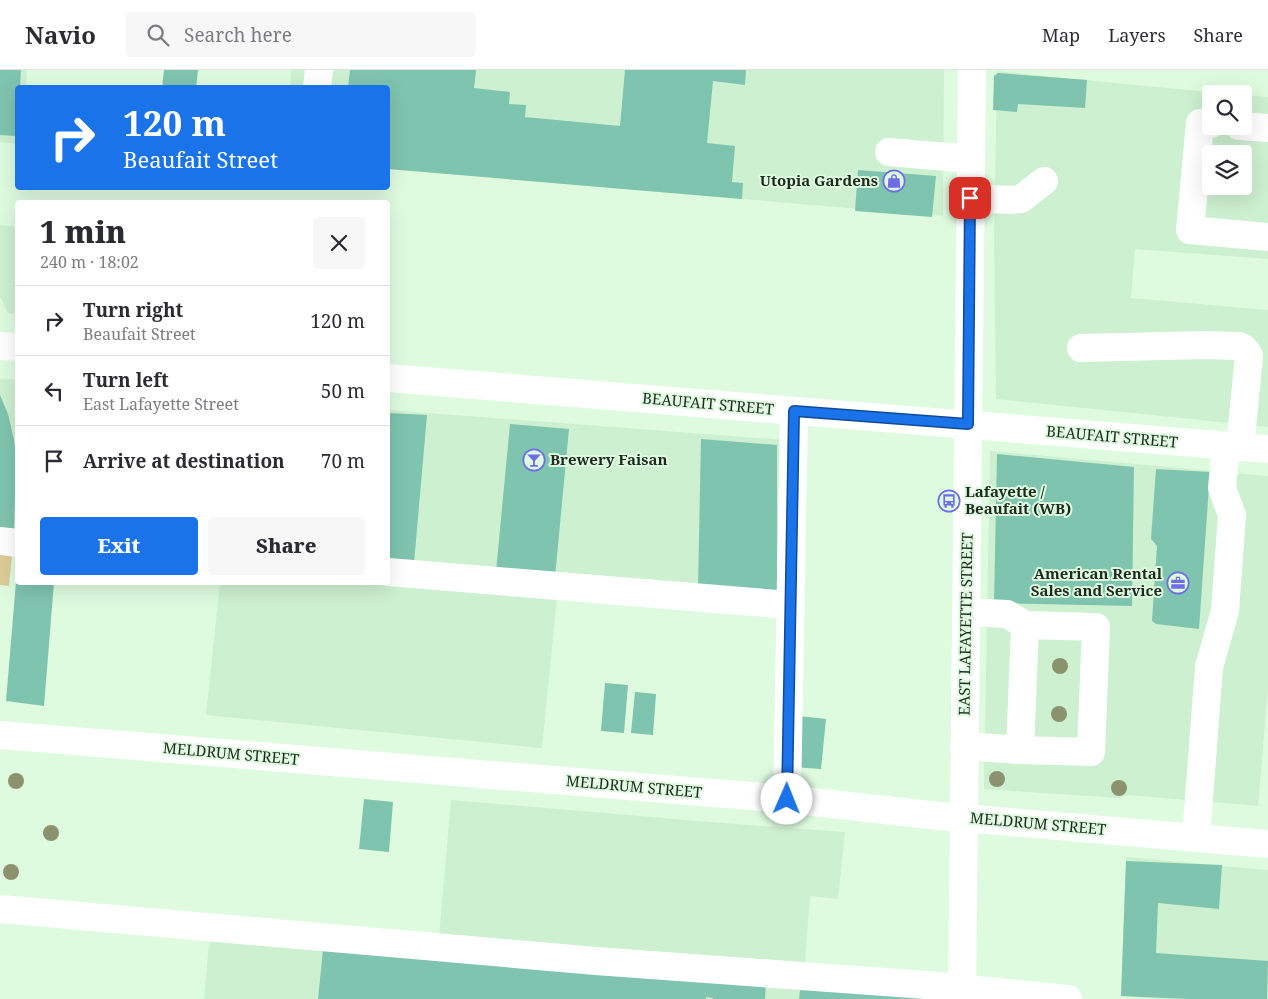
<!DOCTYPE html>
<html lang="en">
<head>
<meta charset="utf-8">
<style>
  :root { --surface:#fff; --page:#f7f7f7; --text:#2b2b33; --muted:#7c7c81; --line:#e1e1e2; --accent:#1a73e8 }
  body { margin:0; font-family:"Noto Serif",serif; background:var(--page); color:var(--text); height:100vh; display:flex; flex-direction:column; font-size:19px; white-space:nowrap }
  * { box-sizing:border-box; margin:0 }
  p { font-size:16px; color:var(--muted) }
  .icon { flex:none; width:28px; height:28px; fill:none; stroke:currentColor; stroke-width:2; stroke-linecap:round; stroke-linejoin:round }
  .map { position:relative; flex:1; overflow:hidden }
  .side { position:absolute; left:15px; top:130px; width:375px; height:385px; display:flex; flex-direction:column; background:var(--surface); border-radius:5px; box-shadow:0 5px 20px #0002 }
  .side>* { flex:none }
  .top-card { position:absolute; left:15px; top:15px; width:375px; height:105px; border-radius:5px; box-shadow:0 5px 20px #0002; background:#1a73e8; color:#fff; overflow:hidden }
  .fabs { position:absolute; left:1202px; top:15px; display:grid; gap:10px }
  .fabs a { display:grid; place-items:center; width:50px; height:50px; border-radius:5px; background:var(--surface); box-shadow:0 5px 20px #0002; font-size:25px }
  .pin { position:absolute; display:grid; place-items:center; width:42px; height:42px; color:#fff; margin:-21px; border-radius:10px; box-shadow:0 2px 8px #0006 }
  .me { position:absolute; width:55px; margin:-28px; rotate:1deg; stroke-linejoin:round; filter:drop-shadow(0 0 4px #0008) }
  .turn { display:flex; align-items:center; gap:18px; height:105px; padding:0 25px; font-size:22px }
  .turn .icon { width:65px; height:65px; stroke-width:2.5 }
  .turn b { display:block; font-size:35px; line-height:42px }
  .round { display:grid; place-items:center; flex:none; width:52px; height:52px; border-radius:5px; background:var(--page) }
  .head { display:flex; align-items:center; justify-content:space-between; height:85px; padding:0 25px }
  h1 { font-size:30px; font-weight:800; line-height:38px }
  .action { display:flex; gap:10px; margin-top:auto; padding:10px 25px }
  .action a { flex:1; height:58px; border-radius:5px; background:var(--accent); color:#fff; font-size:20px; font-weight:800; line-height:58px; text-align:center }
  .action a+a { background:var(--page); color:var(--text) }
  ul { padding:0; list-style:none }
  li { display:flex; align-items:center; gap:15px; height:70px; padding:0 25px; border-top:1px solid var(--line) }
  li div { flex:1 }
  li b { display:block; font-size:19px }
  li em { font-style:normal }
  header { display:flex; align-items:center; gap:30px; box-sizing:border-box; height:70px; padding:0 25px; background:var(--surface); border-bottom:1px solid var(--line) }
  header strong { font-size:24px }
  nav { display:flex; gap:28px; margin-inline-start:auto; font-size:18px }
  .search { width:350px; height:45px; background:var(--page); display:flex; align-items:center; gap:12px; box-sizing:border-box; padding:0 18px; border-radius:5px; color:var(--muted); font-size:19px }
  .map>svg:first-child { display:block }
  .built { fill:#cdf0d0; fill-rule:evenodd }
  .green { fill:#dccd97 }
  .building { fill:#7fc4af }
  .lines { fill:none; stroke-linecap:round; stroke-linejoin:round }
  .minor { stroke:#fff; stroke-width:28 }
  .tree { fill:#8c926e }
  .route-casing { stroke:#114b97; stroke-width:12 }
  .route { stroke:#1a73e8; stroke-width:9 }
  .labels { text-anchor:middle; stroke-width:4; stroke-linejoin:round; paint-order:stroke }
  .poi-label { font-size:15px; font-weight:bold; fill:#1f291f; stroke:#defbe0; text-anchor:end }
  .street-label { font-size:15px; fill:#1f291f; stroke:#defbe0 }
</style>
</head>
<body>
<header>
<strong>Navio</strong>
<div class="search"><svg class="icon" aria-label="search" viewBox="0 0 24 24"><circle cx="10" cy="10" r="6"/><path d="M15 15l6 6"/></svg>Search here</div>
<nav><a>Map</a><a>Layers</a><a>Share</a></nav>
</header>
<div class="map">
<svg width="1268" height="929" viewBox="0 0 1268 929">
  <rect width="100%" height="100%" fill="#defbe0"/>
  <!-- built -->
  <path class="built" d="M0,0H27L26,17L18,18L17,74L0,72Z
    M291,0H944L943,146L388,99V18H290Z
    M997,1L1156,17L1233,24H1211V56H1244V25L1268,27V189L1135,179L1131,228L1268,240V357L996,329L994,169ZM1211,84H1244V116H1211Z
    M0,155L17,157V244L8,243L0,226Z
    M0,309L17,310V464L0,462Z
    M388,340L785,370L783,528L388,495Z
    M990,381L1268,406V618L1258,736L1128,725L1119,728L984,719Z
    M388,512L557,527L542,678L206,645L220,513Z
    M451,730L722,753L845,762L838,829L810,826L805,893L439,866Z
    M1126,787L1268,800V929H1158L1121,926Z
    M210,863L932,929H204Z"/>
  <!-- green -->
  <path class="green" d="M0,484L12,485L9,516L0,515Z"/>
  <!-- building -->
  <path class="building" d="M0,0H21L20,18H18L16,66L0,65Z
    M164,0H198L196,18H162Z
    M350,0H476L474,18L510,22L509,34L526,35L525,47L620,56L625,0H746L745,15L713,11L707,73L735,76L732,112L743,113L742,129L388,99V18H348Z
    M998,3L1087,10L1085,38L1018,34L1017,42L993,40L994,6Z
    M858,100L936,106L932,147L855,141Z
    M0,325L8,344L14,370L16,389L14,461L0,460Z
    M388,343L427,345L414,493L388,490Z
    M510,354L569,359L555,507L496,502Z
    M701,369L777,375V524L698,517Z
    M997,384L1134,397L1132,536L994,533Z
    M1156,399L1210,402L1199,559L1156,554L1152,551L1157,476L1151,469Z
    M16,512H54L44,636L6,631Z
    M605,613L628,615L624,663L601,661Z
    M635,622L656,624L653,665L631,663Z
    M798,646L826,649L821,699L793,697Z
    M364,729L393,732L389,782L359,779Z
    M1126,791L1222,795L1219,839L1158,833L1156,883L1268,891L1267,929H1190L1121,926Z
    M324,870L766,911L765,929H713V928L706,927V929H318Z
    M801,912L927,925V929H799Z"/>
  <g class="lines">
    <!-- minor -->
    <path class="minor" d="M317,18L319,0
      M1211,54L1200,53L1190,160L1268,167
      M1239,56L1268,58
      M889,82L971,89
      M970,128L1010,130L1021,129L1044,111
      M0,276L18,277
      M1081,278L1205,275L1239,276C1245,278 1247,281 1249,286L1240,377
      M388,308L1268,379
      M0,471L18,473
      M388,502L790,535
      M966,542L1007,544L1025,555
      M0,665L787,729L939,746L1268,774
      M964,676L1020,680L1025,555L1096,557L1091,682L1020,680
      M787,729L794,341
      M1196,768L1209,597L1225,541L1232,445L1222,418L1226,376
      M0,839L596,891L939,916L1068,929
      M962,929L972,0"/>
  </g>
  <!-- trees -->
  <g class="tree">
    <circle cx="1060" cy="596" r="8"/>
    <circle cx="1059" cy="644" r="8"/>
    <circle cx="997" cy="709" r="8"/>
    <circle cx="16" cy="711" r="8"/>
    <circle cx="1119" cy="718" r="8"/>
    <circle cx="51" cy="763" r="8"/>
    <circle cx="11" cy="802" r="8"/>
  </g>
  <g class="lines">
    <!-- route casing -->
    <g class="route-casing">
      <path id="route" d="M787,729L794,341L968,354L970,128"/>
    </g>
    <!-- route -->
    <use href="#route" class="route"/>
  </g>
  <!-- icons -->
  <defs>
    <g id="shop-ring" transform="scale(1.125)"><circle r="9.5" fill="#defbe0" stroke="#6e6de7" stroke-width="1.5"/><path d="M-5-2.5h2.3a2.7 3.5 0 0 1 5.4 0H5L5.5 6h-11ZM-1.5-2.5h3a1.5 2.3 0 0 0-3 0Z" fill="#6e6de7"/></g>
    <g id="bar-ring" transform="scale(1.125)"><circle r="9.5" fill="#defbe0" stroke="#6e6de7" stroke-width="1.5"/><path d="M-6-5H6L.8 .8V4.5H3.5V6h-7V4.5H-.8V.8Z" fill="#6e6de7"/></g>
    <g id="bus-ring" transform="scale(1.125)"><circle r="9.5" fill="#defbe0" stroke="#6e6de7" stroke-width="1.5"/><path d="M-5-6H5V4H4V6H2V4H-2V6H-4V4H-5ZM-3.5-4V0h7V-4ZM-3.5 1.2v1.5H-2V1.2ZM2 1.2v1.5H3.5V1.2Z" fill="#6e6de7"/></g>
    <g id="office-ring" transform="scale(1.125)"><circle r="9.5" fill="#defbe0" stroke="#6e6de7" stroke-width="1.5"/><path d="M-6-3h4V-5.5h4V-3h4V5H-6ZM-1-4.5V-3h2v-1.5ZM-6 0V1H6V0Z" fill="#6e6de7"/></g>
  </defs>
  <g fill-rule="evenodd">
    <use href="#shop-ring" x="894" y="111"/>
    <use href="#bar-ring" x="534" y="390"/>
    <use href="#bus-ring" x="949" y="431"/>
    <use href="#office-ring" x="1178" y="513"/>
  </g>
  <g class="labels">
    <!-- poi labels -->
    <g class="poi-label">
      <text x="878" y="116">Utopia Gardens</text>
      <text x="550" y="395" text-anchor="start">Brewery Faisan</text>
      <text x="965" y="427" text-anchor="start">Lafayette /<tspan x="965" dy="17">Beaufait (WB)</tspan></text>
      <text x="1162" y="509">American Rental<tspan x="1162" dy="17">Sales and Service</tspan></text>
    </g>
    <!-- street labels -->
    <g class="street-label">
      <text transform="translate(708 334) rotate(5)" y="5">BEAUFAIT STREET</text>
      <text transform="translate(1112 367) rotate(5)" y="5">BEAUFAIT STREET</text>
      <text transform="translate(966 554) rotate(-89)" y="5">EAST LAFAYETTE STREET</text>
      <text transform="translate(231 684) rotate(5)" y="5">MELDRUM STREET</text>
      <text transform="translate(634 717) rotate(5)" y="5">MELDRUM STREET</text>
      <text transform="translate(1038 754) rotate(5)" y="5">MELDRUM STREET</text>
    </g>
  </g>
</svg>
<div class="fabs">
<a><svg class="icon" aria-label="search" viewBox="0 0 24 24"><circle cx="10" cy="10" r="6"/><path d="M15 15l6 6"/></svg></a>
<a><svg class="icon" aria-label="layers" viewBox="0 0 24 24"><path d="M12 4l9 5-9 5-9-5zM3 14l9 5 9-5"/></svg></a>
</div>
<div class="pin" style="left:970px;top:128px;background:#d93025"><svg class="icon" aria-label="arrive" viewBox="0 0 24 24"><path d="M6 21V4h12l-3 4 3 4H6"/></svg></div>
<svg class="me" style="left:787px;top:729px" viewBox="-20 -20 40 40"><circle r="19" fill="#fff"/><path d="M0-13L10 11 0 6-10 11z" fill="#1a73e8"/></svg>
<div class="top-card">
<div class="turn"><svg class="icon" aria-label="right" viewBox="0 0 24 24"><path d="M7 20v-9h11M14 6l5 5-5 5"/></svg><div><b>120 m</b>Beaufait Street</div></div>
</div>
<section class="side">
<div class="head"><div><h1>1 min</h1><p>240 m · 18:02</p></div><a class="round"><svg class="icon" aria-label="close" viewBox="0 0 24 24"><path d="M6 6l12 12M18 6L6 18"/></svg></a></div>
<ul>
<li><svg class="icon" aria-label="right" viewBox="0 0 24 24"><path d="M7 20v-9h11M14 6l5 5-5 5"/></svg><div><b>Turn right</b><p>Beaufait Street</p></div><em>120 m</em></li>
<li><svg class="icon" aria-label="left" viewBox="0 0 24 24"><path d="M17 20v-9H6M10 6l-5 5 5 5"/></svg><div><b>Turn left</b><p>East Lafayette Street</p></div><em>50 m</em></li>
<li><svg class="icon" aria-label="arrive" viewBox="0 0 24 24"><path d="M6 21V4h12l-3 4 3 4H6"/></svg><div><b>Arrive at destination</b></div><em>70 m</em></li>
</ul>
<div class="action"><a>Exit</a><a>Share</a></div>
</section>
</div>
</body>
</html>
